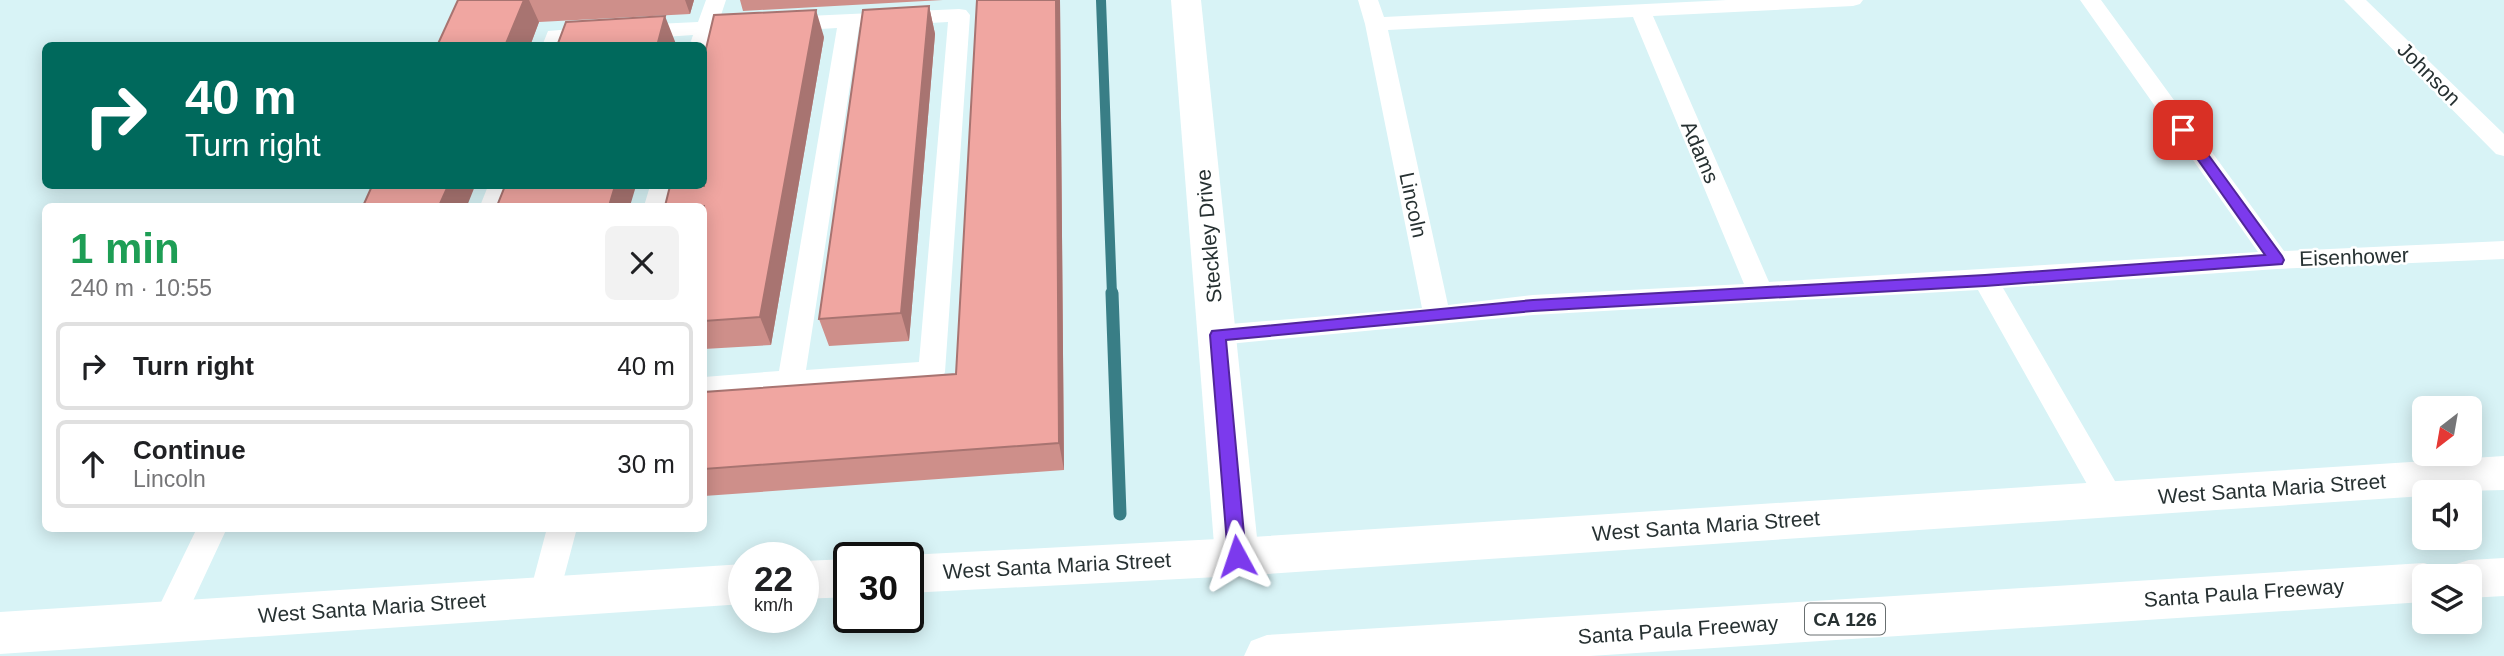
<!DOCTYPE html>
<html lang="en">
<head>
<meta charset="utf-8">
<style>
  :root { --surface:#fff; --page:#f2f2f2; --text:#202124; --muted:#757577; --line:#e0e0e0 }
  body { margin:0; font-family:Arial,sans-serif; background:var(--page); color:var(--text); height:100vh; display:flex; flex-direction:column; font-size:26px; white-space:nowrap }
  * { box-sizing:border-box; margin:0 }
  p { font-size:23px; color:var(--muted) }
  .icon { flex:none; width:38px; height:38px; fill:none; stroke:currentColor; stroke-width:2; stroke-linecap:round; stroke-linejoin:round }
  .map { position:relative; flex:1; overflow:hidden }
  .details { position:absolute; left:42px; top:203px; width:665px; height:329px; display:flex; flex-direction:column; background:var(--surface); border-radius:10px; box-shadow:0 4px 18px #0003 }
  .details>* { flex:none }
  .guide { position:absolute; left:42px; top:42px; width:665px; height:147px; border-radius:10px; box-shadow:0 4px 18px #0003; background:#00695c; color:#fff; overflow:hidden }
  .needle { width:46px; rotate:211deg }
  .fabs { position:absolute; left:2412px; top:396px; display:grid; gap:14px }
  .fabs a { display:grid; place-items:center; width:70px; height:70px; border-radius:10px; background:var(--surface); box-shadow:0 4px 18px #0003; font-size:35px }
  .speed { position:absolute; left:728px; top:542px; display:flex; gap:14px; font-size:35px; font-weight:700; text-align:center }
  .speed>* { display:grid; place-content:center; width:91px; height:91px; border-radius:50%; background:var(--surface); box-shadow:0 4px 18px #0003; line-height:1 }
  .speed small { font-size:18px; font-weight:400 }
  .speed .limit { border:4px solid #111; border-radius:10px; background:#fff; color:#111 }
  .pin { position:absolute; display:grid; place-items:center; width:60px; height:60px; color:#fff; margin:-30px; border-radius:14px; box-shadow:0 4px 10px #0006 }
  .me { position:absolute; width:77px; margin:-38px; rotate:355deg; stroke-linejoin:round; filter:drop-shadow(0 0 5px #0008) }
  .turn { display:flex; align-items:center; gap:24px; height:147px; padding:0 28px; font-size:32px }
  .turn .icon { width:91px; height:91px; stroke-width:2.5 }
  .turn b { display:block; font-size:49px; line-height:60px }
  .round { display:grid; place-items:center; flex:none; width:74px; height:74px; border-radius:10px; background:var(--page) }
  .headline { display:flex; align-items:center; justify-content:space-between; height:119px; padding:0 28px }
  h1 { font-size:42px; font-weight:600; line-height:52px; color:#1e9e55 }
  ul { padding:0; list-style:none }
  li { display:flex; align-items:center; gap:21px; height:88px; margin:0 14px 10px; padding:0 14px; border:4px solid var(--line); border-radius:10px }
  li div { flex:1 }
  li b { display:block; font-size:26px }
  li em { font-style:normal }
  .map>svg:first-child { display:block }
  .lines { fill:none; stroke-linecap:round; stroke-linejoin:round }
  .stream-far1 { stroke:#397e86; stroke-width:10 }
  .stream { stroke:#397e86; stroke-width:13 }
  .service { fill:#fff; fill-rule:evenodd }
  .minor { fill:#fff; fill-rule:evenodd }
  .tertiary { fill:#fff; fill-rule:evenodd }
  .motorway { fill:#fff; fill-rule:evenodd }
  .wall { fill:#ce8f8a }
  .shaded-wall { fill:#a87471 }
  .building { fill:#f0a6a1; stroke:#a87471; stroke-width:2 }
  .route { fill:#7c3aed; stroke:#51269a; stroke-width:2 }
  .labels { text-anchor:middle; stroke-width:5; stroke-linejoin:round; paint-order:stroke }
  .shield { fill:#fff; stroke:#686f70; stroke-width:2 }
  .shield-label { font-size:19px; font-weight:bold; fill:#273132 }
  .street-label { font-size:21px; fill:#273132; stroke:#fff }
</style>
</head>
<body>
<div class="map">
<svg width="2504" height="656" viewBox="0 0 2504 656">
  <rect width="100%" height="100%" fill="#d8f3f6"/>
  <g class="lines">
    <!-- stream-far1 -->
    <path class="stream-far1" d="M1101,0L1112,295"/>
    <!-- stream -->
    <path class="stream" d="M1112,293L1120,514"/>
    <!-- service -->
    <path class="service" d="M706,0H726L719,21H755L758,26L755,31L715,34L710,46H694L691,41L693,35L635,39L627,37L624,32L627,27L635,25L698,22Z
      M1358,0H1378L1384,17L1727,0H1863L1860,4L1853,6L1653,16L1769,282L2258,252L2080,0H2101L2284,251L2504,241V259L2277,269L2003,288L2126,500L2121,509L2111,512L2101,509L1978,290L1533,315L1218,345L1209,342L1205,335L1209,328L1218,325L1422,308L1365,24ZM1633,17L1744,284L1533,295L1448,305L1388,30Z
      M2344,0H2366L2504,134V156L2496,154Z
      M959,9L966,10L970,15L945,372L942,379L932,382L704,397V377L779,371L837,28L786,31L778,29L775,24L778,19L786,17ZM948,22L919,362L806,370L859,27Z
      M597,27L605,29L608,34L605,39L565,42L564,46H542L548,31Z
      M488,186H512L504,206H480Z
      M650,186H674L668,206H644Z
      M197,528H227L178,633L167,637L156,633L151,623Z
      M547,528H577L559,596L555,606L544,609L533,606L529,596Z"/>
    <!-- minor -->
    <path class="minor" d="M1171,0H1201L1259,557L1253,570L1237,576L1221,570L1215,557Z"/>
    <!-- tertiary -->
    <path class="tertiary" d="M2504,456V490L2424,492V496L1237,576L908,593V558H898L908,555L1237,538Z
      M849,559V597L803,599V561Z
      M744,564V604L0,654V612Z"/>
    <!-- motorway -->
    <path class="motorway" d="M2504,558V596L2469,598V576H2448L2453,565L2469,560Z
      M2424,563L2440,568L2443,576H2424V602L1590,656H1244L1251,641L1267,635Z"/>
  </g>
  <!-- wall -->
  <path class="wall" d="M458,0H694L690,14L539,22L530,46H437Z
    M740,0H943L743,11Z
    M1060,0L1064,470L704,496V392L956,374Z
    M929,6L935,34L909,341L829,346L819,319Z
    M824,37L771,345L704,349V206Z
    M259,528H288L261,530Z"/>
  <!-- shaded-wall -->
  <path class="shaded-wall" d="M524,0H529L539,22L530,46H505Z
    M685,0H694L690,14Z
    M1056,0H1060L1064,470L1059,443Z
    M929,6L935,34L909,341L901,313Z
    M816,10L824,37L771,345L760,317Z
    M665,16L676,44V46H657Z
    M448,186H475L467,206H439Z
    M615,186H636L630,206H609Z"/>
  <!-- building -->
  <path class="building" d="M458,0H524L505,46H437Z
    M977,0H1056L1059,443L704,469V392L956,374Z
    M929,6L901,313L819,319L863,10Z
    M816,10L760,317L704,321V206H665L670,186H704V57L714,15Z
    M665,16L657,46H557L566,22Z
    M372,186H448L439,206H363Z
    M505,186H615L609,206H497Z"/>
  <!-- route -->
  <path class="route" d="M2183,125L2188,127L2282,256L2284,260L2282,264L1985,286L1533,311L1226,340L1246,556L1243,562L1237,564L1230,562L1228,556L1210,335L1212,331L1533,300L1985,275L2265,255L2179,133L2176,130Z"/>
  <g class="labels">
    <!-- shield labels -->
    <rect class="shield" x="1805" y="603.5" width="80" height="31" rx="5"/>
    <g class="shield-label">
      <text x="1845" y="626">CA 126</text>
    </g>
    <!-- street labels -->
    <g class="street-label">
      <text transform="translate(2429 74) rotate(45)" y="7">Johnson</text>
      <text transform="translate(1700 152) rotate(67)" y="7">Adams</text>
      <text transform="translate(1413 205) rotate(78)" y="7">Lincoln</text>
      <text transform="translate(1209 236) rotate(-95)" y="7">Steckley Drive</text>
      <text transform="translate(2354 257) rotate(-2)" y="7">Eisenhower</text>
      <text transform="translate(2272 489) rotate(-4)" y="7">West Santa Maria Street</text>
      <text transform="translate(1706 526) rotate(-4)" y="7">West Santa Maria Street</text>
      <text transform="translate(1057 566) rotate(-3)" y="7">West Santa Maria Street</text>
      <text transform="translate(2244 593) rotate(-4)" y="7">Santa Paula Freeway</text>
      <text transform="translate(372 608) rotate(-4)" y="7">West Santa Maria Street</text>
      <text transform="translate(1678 630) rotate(-4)" y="7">Santa Paula Freeway</text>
    </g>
  </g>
</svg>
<div class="fabs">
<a><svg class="needle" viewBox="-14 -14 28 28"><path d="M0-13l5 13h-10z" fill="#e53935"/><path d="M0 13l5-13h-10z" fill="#757577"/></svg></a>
<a><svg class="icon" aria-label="sound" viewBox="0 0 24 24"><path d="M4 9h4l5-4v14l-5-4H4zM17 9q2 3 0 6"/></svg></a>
<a><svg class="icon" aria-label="layers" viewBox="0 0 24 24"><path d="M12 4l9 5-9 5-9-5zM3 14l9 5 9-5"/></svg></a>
</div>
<div class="speed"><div>22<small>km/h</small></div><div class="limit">30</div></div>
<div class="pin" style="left:2183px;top:130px;background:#d93025"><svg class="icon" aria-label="arrive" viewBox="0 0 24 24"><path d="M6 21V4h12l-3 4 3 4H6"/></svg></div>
<svg class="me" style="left:1237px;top:556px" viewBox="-20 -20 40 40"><path d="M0-17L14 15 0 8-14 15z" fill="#7c3aed" stroke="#fff" stroke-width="4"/></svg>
<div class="guide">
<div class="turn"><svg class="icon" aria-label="right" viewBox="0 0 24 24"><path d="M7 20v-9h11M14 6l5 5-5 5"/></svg><div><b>40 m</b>Turn right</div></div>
</div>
<section class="details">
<div class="headline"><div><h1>1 min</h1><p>240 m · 10:55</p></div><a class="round"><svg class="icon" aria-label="close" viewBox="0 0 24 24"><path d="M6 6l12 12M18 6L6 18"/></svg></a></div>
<ul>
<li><svg class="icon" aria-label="right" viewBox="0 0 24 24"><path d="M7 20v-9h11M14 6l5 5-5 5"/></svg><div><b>Turn right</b></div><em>40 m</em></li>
<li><svg class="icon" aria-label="ahead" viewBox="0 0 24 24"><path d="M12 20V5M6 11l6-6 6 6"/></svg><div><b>Continue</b><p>Lincoln</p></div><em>30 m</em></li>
</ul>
</section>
</div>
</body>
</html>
